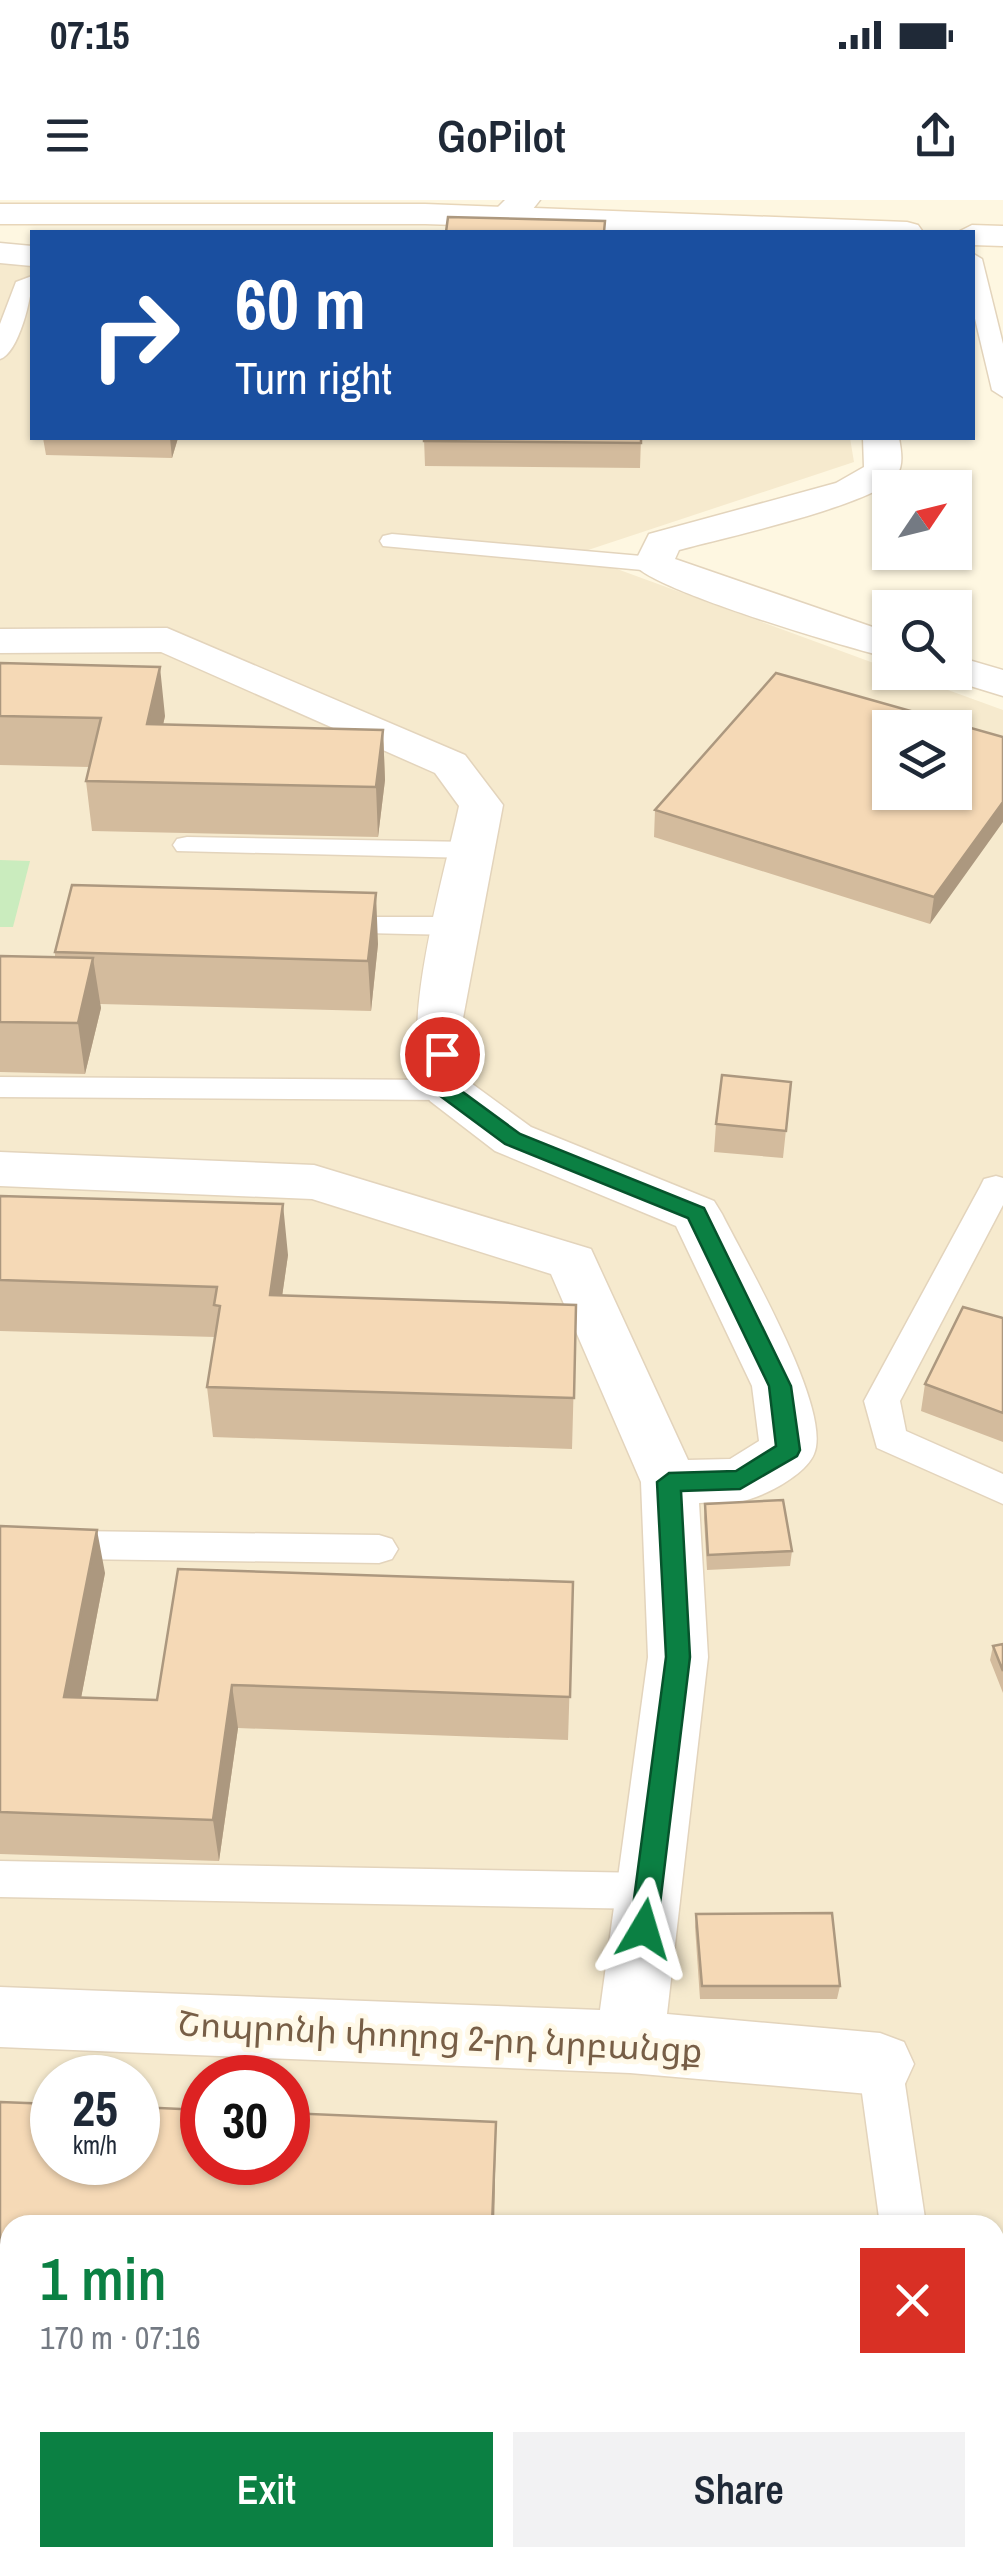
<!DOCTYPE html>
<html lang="en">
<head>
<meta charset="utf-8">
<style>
  :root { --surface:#fff; --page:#f2f2f3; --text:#1f2937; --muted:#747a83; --accent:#0b8043 }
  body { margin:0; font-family:"Archivo Narrow","Noto Sans Armenian",sans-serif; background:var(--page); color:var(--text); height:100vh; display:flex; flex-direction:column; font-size:38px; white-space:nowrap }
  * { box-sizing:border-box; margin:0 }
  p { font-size:32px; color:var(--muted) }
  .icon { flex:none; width:55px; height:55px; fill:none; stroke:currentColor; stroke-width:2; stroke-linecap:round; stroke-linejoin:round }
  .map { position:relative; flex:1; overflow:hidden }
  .panel { position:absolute; left:0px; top:2015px; width:1005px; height:352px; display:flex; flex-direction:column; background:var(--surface); border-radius:30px 30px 0 0; box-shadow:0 2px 8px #0004 }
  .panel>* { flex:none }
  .hud { position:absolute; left:30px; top:30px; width:945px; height:210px; border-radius:0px; box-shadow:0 2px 8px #0004; background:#1a4fa0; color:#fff; overflow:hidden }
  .needle { width:65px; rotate:55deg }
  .tools { position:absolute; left:872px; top:270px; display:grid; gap:20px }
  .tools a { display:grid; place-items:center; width:100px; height:100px; border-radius:0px; background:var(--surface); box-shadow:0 2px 8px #0004; font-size:50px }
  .speed { position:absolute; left:30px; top:1855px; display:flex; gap:20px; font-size:50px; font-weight:700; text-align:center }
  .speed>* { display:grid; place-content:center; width:130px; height:130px; border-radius:50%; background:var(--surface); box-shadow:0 2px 8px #0004; line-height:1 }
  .speed small { font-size:25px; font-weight:400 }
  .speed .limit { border:15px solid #d22; background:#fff; color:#111 }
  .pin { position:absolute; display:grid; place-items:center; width:85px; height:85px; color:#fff; margin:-42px; border:5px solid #fff; border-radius:50%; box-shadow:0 2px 10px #0007 }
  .me { position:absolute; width:110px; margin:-55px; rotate:7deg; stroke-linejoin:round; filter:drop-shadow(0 0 8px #0008) }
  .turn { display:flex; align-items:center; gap:35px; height:210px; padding:0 40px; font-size:45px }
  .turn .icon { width:130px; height:130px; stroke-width:2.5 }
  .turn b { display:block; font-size:70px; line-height:85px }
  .round { display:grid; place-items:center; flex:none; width:105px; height:105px; border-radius:0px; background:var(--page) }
  .summary { display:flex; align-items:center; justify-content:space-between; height:170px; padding:0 40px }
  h1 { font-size:60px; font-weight:600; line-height:75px; color:var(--accent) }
  .button { display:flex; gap:20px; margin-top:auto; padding:20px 40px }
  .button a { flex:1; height:115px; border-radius:0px; background:var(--accent); color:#fff; font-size:40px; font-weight:600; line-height:115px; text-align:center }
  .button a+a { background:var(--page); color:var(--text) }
  .status { display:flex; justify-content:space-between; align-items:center; height:70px; padding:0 50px; background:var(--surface); direction:ltr }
  .status svg { height:28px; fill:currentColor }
  header { display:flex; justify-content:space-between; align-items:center; height:130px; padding:0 40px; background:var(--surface); font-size:45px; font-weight:600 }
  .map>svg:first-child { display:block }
  .residential { fill:#f6eace; fill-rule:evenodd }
  .green { fill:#caecbe }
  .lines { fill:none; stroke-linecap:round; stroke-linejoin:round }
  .service-casing { stroke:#e3d4bc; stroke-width:3 }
  .minor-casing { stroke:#e3d4bc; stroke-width:3 }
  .tertiary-casing { stroke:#e3d4bc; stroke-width:3 }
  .secondary-casing { stroke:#e8d6b9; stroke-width:3 }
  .service { fill:#fff; fill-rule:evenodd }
  .minor { fill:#fff; fill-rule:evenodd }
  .tertiary { fill:#fff; fill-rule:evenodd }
  .secondary { fill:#fff; fill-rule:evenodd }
  .wall { fill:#d3bb9d }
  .shaded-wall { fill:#ac987f }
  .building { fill:#f5d9b6; stroke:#ac987f; stroke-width:2.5; fill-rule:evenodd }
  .route { fill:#0b8043; stroke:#07532c; stroke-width:2.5 }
  .labels { text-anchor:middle; stroke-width:10; stroke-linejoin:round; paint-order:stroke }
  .near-street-label { font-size:35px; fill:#775e46; stroke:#fff9e8 }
</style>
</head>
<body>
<div class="status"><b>07:15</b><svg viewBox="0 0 49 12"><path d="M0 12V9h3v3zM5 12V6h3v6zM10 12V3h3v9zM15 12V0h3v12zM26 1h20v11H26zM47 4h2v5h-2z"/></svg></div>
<header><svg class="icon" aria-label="menu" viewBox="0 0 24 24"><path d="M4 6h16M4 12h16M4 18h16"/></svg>GoPilot<svg class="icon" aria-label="share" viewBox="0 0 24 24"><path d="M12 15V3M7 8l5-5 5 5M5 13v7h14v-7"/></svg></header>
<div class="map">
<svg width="1003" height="2366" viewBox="0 0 1003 2366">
  <rect width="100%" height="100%" fill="#fef7e1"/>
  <!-- residential -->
  <path class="residential" d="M0,61L32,62V238H850L854,262L576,354L890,469V472L901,473L1003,510V2366H0ZM890,528H955V592H890ZM52,1878H138V1962H52ZM202,1878H288V1962H202ZM10,2025H995V2358H10Z"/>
  <!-- green -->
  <path class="green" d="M0,660L30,661L13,727H0Z"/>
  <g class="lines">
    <!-- service casing -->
    <g class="service-casing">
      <path id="service" d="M972,53L982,59L1003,144V197L992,190L972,106Z
        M32,76C33,94 19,153 0,159V124L16,82Z
        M392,334L653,357L665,364L653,371L383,346L380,341L383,336Z
        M187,637L471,642L481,644L485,650L481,656L471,658L177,651L173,645L177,639Z
        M330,717H454L464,720L469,726L464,732L454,735L320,732L315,726L320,720Z
        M0,877L447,880L458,883L463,890L458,897L447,900L0,897Z
        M996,976L1003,978V1005L900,1201L906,1231L1003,1274V1304L877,1248L864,1201L980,987L984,979Z
        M0,1330L379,1335L392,1339L398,1349L392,1359L379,1363L0,1358Z
        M0,1661L648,1673L663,1678L669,1691L663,1704L648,1709L0,1697Z
        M880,1844L895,1850L902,1864L926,2025H880L858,1864L865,1850Z
        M0,2299H10V2349H0Z
        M692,2358H919L923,2366H695Z
        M925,2358H975L976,2366H926Z"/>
    </g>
    <!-- minor casing -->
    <g class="minor-casing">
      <path id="minor" d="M167,428L465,555L503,605L463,818L471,883L531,927L714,1001L722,1014C745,1060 833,1210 814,1254C805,1276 760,1299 737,1302C725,1303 711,1302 699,1303L708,1457L667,1814L880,1833L904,1842L914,1864L904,1886L880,1895L630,1873L0,1847V1787L600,1810L648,1457L641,1282L551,1074L312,999L0,986V952L314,965L591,1049L688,1260L730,1259L759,1241L752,1186L676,1026L495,951L430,901C393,844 445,673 459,606L435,573L161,452L0,453V429Z"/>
    </g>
    <!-- tertiary casing -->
    <g class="tertiary-casing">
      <path id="tertiary" d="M505,0H540C528,17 514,28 494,23L489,16Z
        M0,43L32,46V66L0,63Z
        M863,238H899C901,250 904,264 897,275C880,304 718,339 679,350L675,359L890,433V458C849,448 651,390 634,364L649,334L836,283L864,267Z
        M955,456L1003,470V496L941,477L938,472H955Z"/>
    </g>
    <!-- secondary casing -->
    <g class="secondary-casing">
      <path id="secondary" d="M0,4H425L907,22L918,25L923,32H663L425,24H0Z
        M972,25L1003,26V46L972,45V32H958Z"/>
    </g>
    <!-- service -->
    <use href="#service" class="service"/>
    <!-- minor -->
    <use href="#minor" class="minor"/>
    <!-- tertiary -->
    <use href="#tertiary" class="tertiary"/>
    <!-- secondary -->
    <use href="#secondary" class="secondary"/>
  </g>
  <!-- wall -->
  <path class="wall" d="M43,238H178L172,258L46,255Z
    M424,238H641L640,268L425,266Z
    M0,463L165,516L163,525L383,530L385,580L378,637L92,631L86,581L89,567L0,565Z
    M1003,537L930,724L654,637L655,610Z
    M378,744L371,811L100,804L101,808L85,874L0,872V756L55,757V752Z
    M791,882L783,958L714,952L716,924Z
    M0,996L288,1055L282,1096L576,1105L572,1249L213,1237L207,1187L215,1137L0,1131Z
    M1003,1118V1242L921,1211L925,1184Z
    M705,1304L792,1351L790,1366L707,1370L704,1318Z
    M0,1326L105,1373L81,1498L157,1500L573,1382L568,1540L238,1528L219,1661L0,1654Z
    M1003,1444V1493L990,1460L993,1446Z
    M696,1714L840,1786L837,1799H700L695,1727Z
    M0,1902L496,1922L494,2025H10V2098L0,2097Z"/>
  <!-- shaded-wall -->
  <path class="shaded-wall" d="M170,238H178L172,258Z
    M160,467L165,516L152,574L147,524Z
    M383,530L385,580L378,637L376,587Z
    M1003,602V622L930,724L934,697Z
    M376,693L378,744L371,811L368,761Z
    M93,758L101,808L85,874L78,823Z
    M283,1004L288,1055L275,1146L270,1095Z
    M97,1330L105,1373L73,1540L64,1497Z
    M232,1485L238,1528L219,1661L213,1620Z
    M496,1922L494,2025H492Z"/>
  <!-- building -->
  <path class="building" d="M448,17L605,21L604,32H446Z
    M424,238H641V243L424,241Z
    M0,463L160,467L147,524L383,530L376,587L86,581L101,518L0,516Z
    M776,473L1003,537V602L934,697L655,610ZM890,528H955V592H890Z
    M72,685L376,693L368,761L55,752Z
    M0,756L93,758L78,823L0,822Z
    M722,875L791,882L786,931L716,924Z
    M0,996L283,1004L270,1095L576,1105L574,1198L207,1187L220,1106L214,1105L217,1087L0,1080Z
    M963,1107L1003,1118V1213L925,1184Z
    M783,1300L792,1351L708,1355L705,1304Z
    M0,1326L97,1330L64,1497L157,1500L178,1369L573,1382L570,1497L232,1485L213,1620L0,1612Z
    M1003,1444V1471L993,1446Z
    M832,1713L840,1786H702L696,1714Z
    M0,1902L52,1904V1962H138V1907L202,1910V1962H288V1913L496,1922L492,2025H10V2056H0Z"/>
  <!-- route -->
  <path class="route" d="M442,848L453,854L456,887L520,934L704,1008L791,1186L800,1250L797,1256L740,1289L681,1291L690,1457L657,1729L653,1737L644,1741L634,1737L630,1729L666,1457L657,1282L669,1273L736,1271L776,1246L769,1186L688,1018L505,944L439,895L432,854Z"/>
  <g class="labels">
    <!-- near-street labels -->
    <g class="near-street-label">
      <text transform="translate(440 1837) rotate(3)" y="12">Շոպրոնի փողոց 2-րդ նրբանցք</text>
    </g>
  </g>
</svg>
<div class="tools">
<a><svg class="needle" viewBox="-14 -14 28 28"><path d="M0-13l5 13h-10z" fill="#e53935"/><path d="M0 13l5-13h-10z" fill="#747a83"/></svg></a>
<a><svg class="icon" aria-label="search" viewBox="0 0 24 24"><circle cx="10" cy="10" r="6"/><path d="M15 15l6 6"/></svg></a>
<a><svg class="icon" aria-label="layers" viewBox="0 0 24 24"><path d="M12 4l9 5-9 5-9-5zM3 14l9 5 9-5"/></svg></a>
</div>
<div class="speed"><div>25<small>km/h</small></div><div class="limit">30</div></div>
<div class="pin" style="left:442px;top:854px;background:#d93025"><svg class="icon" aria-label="arrive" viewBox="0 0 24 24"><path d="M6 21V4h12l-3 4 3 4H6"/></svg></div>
<svg class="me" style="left:644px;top:1729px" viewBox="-20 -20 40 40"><path d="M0-17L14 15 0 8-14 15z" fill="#0b8043" stroke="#fff" stroke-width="4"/></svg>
<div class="hud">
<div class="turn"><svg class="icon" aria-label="right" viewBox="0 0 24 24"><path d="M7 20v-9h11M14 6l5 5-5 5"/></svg><div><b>60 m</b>Turn right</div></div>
</div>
<section class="panel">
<div class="summary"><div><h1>1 min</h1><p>170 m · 07:16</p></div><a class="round" style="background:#d93025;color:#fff"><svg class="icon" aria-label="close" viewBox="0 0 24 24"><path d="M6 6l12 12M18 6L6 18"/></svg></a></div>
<div class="button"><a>Exit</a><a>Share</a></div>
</section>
</div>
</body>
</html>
